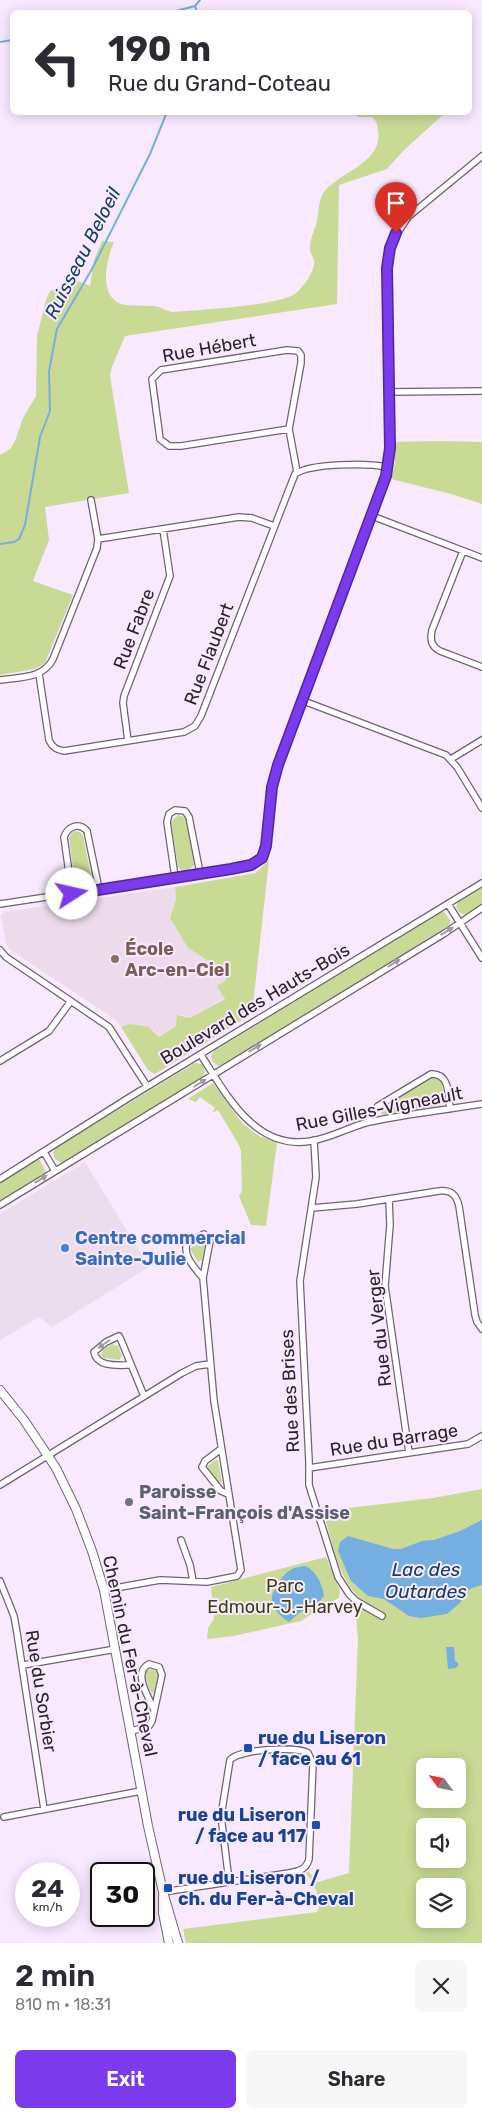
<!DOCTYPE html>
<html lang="en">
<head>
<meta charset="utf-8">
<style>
  :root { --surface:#fff; --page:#f7f7f7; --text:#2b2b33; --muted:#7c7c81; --accent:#7c3aed }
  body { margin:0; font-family:Rubik,sans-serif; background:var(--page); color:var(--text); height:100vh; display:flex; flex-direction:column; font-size:19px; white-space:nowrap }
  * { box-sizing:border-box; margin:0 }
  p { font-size:16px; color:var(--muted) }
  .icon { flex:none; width:28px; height:28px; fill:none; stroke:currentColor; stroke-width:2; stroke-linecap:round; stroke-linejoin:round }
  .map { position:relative; height:1943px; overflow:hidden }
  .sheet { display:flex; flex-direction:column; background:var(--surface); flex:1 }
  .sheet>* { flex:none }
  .guide { position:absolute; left:10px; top:10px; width:462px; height:105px; border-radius:8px; box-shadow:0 2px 12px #0003; background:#fff; color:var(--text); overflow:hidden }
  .needle { width:32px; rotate:303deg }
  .fabs { position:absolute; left:416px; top:1758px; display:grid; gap:10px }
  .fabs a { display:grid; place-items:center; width:50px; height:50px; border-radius:8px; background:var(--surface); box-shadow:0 2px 12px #0003; font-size:25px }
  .speed { position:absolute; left:15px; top:1862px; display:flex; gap:10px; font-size:25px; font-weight:700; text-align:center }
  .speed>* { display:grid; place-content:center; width:65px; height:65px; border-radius:50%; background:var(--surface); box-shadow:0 2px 12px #0003; line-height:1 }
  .speed small { font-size:12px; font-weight:400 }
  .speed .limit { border:2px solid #111; border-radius:8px; background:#fff; color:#111 }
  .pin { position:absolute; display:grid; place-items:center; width:42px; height:42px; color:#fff; margin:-51px -21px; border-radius:50% 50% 50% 0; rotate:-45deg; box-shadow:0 0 5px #0007 }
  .pin .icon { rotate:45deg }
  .me { position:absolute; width:55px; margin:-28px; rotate:80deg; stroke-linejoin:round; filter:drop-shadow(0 0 4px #0008) }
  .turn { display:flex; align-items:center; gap:18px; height:105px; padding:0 15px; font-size:22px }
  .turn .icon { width:65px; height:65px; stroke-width:2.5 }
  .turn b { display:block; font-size:35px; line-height:42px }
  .round { display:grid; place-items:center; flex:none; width:52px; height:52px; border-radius:8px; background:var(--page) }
  .overview { display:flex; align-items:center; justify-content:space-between; height:85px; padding:0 15px }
  h1 { font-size:30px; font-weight:600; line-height:38px }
  .cta { display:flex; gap:10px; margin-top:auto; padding:10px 15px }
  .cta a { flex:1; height:58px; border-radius:8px; background:var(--accent); color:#fff; font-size:20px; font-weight:600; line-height:58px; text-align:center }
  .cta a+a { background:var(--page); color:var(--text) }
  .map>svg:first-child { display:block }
  .commercial { fill:#ebdcee }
  .education { fill:#eddbec }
  .green { fill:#c9da94; fill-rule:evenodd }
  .water { fill:#75afe2 }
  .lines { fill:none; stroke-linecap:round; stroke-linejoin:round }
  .stream { stroke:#75afe2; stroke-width:2 }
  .street-casing { stroke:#716178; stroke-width:8 }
  .secondary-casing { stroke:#716178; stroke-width:10 }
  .street { stroke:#fff; stroke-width:5.5 }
  .secondary { stroke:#fff; stroke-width:8 }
  .oneway { fill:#9f9ca0 }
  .route-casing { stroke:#51269a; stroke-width:12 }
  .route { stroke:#7c3aed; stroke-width:9 }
  .education-dot { fill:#8d6e63; stroke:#f8e9ff; stroke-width:2 }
  .shop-dot { fill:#3f7fe0; stroke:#f8e9ff; stroke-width:2 }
  .worship-dot { fill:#6b7280; stroke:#f8e9ff; stroke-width:2 }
  .transit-dot { fill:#1a4fb4; stroke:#f8e9ff; stroke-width:2 }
  .labels { text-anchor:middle; stroke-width:4; stroke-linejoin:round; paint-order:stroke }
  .street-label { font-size:18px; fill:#2a232d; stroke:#f8e9ff }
  .education-label { font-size:18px; font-weight:bold; fill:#785e54; stroke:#f8e9ff; text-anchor:start }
  .shop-label { font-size:18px; font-weight:bold; fill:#366cbe; stroke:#f8e9ff; text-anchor:start }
  .worship-label { font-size:18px; font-weight:bold; fill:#5b616d; stroke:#f8e9ff; text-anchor:start }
  .park-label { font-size:18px; fill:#38420c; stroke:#f8e9ff }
  .transit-label { font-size:18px; font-weight:bold; fill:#164399; stroke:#f8e9ff; text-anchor:start }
  .water-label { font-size:19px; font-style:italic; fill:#143f61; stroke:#f8e9ff }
</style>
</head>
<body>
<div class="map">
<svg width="482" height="1943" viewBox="0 0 482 1943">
  <rect width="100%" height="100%" fill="#f8e9ff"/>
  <!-- commercial -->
  <path class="commercial" d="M85,1162L149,1267L52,1327L39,1317L0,1340V1214Z"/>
  <!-- education -->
  <path class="education" d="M175,887L176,900L170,918L188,948L221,969L234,993L190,1018L179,1014L176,1026L159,1037L154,1030L126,1025L121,1027L116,1020L9,949L6,943L1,916L4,912Z"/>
  <!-- green -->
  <path class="green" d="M354,113H445L404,150L387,169L339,185L337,304L125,336L112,367L110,376L129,493L45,507L49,540L33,581L73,595L45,663L35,669L0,675V455L10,449L15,441L23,418L36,396L37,336L46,300L50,291L78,281L90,286L94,260L102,241L114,242C107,258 98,293 119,303C126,307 145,305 154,306C161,307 166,311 173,312C196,310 281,306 296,293C303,287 316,270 314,261C313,255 309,253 310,247C310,238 315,230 317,221C319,212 318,201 324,192C339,172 384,163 378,130C377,124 377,121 372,117H358Z
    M438,441L482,442V504L451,494L391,479L395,462V442Z
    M178,815L184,817L187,821L194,865L189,870L182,871L178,867L171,822Z
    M74,831L80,832L83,836L92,880L91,884L79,887L75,883L69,837Z
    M269,860L252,1014L155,1074L148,1070L121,1027L130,1024L149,1027L159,1037L176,1026L177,1015L190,1018L225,999L217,986L226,980L221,969L188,948L170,918L176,900L175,887L256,873Z
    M482,886V905L466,915L460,913L456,907L459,900Z
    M441,912H444L450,920V924L445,928L223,1065L219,1066L213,1062L211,1056L214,1051Z
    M195,1063L202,1064C207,1070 205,1075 199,1079L65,1162L62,1163L55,1159L53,1152L57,1147Z
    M430,1078H437L442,1083L444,1101L441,1106L384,1115L381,1114L383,1107Z
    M213,1083L242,1123L259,1136L277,1143L266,1226L251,1225L239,1196L242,1191L241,1151L239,1145L218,1110L212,1113L215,1108L200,1097L196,1102L188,1099Z
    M39,1159L46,1172L0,1202V1182Z
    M199,1241H203L205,1245L202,1260L198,1262L190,1249Z
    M112,1344L118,1346L122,1356L119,1360L104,1358L101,1354L104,1349Z
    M216,1459L218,1461L222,1482L219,1483L207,1467Z
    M482,1489V1943H186L183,1929L317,1912C324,1900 313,1884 306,1873L308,1871L318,1882L349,1873L358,1639L355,1605L359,1598C337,1575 332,1541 323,1511L433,1498ZM425,1766H458V1799H425ZM425,1826H458V1859H425ZM425,1886H458V1919H425Z
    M326,1557L340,1590L339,1598L327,1604L301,1621L234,1636L207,1639L208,1628L214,1619L211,1587Z
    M150,1669L155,1670L159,1674L154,1693L151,1692L145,1677L146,1672Z"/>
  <!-- water -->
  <path class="water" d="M482,1520V1585L472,1588L467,1592L460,1603L447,1614L421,1618L409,1616L384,1599L368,1596L351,1581L338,1551L340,1542L348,1536L393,1549H401L422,1541L434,1540L460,1531Z
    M305,1566C315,1569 323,1585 324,1596L318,1603L299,1613L289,1622C282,1618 273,1609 272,1601C271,1595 275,1590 277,1586C283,1574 290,1567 305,1566Z
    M446,1647H454L455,1661L459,1664L456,1668L448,1669Z"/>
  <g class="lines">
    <!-- stream -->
    <path class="stream" d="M172,12L195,6
      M197,12L195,6L200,0
      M0,42L12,40
      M0,544L14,542L19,539L25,525L40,437L50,411L49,371L57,329L92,269L150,154L167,112"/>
    <!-- street casing -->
    <g class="street-casing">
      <path id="street" d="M389,392L482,391
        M289,429L181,446H169L160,439L152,379L161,370L287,350L298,351L301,355V363L289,429L297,472
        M372,516L482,558
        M98,539L239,517L252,518L274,526
        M463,551L432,630C430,640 431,646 440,651L482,667
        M39,674L49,740C52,747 56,750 64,751L184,732L195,726L201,716L295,474C311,463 368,463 387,467
        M0,680C20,677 43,679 53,659L97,548L98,539L91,500
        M301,700L446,755L457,767L482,808
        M128,741L123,703L124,696L170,576L163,529
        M451,759L482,740
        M175,877L167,822L169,814L175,810L185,811L189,817L200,873
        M72,894L64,837C68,826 79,822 87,831L99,889
        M0,904L231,869L251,865L262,858L266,846L272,787L278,765L386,476L389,447L388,259L393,240L408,217L482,156
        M448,904L482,958
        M0,950L6,957L109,1027L147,1086
        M201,1055C226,1094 255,1151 311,1141C331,1138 349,1127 369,1122C406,1114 444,1110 482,1104
        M0,1061L49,1031L71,1001
        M369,1122L370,1114L378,1106L431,1074C450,1073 448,1095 450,1109
        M314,1140L316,1177L300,1281L309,1461V1485L338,1577L349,1594L356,1601L382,1616
        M44,1152L55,1171
        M0,1179L130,1097L482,883
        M389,1199L390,1225L385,1286L409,1453
        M0,1205L445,933L482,908
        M312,1208L357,1204L439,1191C451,1190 456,1194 459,1206L475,1315L477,1322L482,1329
        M131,1365C119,1365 97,1368 94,1352L106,1342L119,1336L121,1340L144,1396
        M221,1449L205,1461L202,1467L221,1491L228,1494
        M309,1468L468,1444L482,1436
        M0,1485L182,1373L196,1366L210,1364
        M181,1540L190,1565L193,1581
        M0,1581L14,1616L17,1633L44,1809
        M104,1590L160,1580L207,1582L237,1576L241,1570L214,1401L203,1278L210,1241L204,1234L187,1243C182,1256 196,1269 203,1278
        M23,1665L116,1649
        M132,1731L149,1726L152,1721L162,1675L159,1667L149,1664C132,1673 149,1697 154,1710
        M4,1817L141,1791
        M163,1892L289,1873C299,1871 306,1870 309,1859L313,1764L308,1753C296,1746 239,1749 230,1760L221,1816L229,1881"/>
    </g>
    <!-- secondary casing -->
    <g class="secondary-casing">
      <path id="secondary" d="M0,1390L24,1420L56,1468L76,1509L92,1551L104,1590L148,1826L163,1892L178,1943
        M163,1896V1913L169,1943"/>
    </g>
    <!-- street -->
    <use href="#street" class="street"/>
    <!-- secondary -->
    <use href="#secondary" class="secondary"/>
  </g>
  <!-- one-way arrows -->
  <defs><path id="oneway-solid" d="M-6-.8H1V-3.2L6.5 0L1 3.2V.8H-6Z" transform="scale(1.25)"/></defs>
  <g class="oneway">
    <use href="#oneway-solid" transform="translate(447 931) rotate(-32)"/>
    <use href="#oneway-solid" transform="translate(394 963) rotate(-32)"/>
    <use href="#oneway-solid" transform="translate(255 1048) rotate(-31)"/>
    <use href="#oneway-solid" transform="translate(200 1083) rotate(-32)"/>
    <use href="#oneway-solid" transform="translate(41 1179) rotate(-31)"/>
    <use href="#oneway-solid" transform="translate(104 1344) rotate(145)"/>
  </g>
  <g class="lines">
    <!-- route casing -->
    <g class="route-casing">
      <path id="route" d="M72,894L231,869L251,865L262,858L266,846L272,787L278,765L386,476L390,448L387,268L390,248L396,233"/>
    </g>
    <!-- route -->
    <use href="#route" class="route"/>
  </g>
  <!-- markers -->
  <circle class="education-dot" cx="115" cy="959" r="5"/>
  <circle class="shop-dot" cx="65" cy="1248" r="5"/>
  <circle class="worship-dot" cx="129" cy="1502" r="5"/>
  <g class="transit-dot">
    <rect x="243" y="1743" width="10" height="10" rx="2.5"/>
    <rect x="311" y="1820" width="10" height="10" rx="2.5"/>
    <rect x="163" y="1883" width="10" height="10" rx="2.5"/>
  </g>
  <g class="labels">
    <!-- street labels -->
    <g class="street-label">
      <text transform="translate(209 348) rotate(-10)" y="6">Rue Hébert</text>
      <text transform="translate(134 629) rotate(-69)" y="6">Rue Fabre</text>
      <text transform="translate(209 654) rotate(-69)" y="6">Rue Flaubert</text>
      <text transform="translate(255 1004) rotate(-31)" y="6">Boulevard des Hauts-Bois</text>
      <text transform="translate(379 1109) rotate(-11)" y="6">Rue Gilles-Vigneault</text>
      <text transform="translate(379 1328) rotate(-96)" y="6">Rue du Verger</text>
      <text transform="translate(290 1391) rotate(-93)" y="6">Rue des Brises</text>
      <text transform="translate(394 1440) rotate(-9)" y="6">Rue du Barrage</text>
      <text transform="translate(130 1656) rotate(78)" y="6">Chemin du Fer-à-Cheval</text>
      <text transform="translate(41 1691) rotate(81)" y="6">Rue du Sorbier</text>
    </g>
    <!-- education labels -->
    <g class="education-label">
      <text x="125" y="955">École<tspan x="125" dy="21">Arc-en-Ciel</tspan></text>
    </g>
    <!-- shop labels -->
    <g class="shop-label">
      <text x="75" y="1244">Centre commercial<tspan x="75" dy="21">Sainte-Julie</tspan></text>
    </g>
    <!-- worship labels -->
    <g class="worship-label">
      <text x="139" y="1498">Paroisse<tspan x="139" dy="21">Saint-François d'Assise</tspan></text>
    </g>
    <!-- park labels -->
    <g class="park-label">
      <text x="285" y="1592">Parc<tspan x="285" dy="21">Edmour-J.-Harvey</tspan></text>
    </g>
    <!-- transit labels -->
    <g class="transit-label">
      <text x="258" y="1744">rue du Liseron<tspan x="258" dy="21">/ face au 61</tspan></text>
      <text x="306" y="1821" text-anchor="end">rue du Liseron<tspan x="306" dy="21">/ face au 117</tspan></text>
      <text x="178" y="1884">rue du Liseron /<tspan x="178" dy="21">ch. du Fer-à-Cheval</tspan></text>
    </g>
    <!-- water labels -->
    <g class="water-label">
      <text transform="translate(82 253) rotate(-63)" y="7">Ruisseau Beloeil</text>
      <text x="426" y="1576">Lac des<tspan x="426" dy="22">Outardes</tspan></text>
    </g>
  </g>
</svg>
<div class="fabs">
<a><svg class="needle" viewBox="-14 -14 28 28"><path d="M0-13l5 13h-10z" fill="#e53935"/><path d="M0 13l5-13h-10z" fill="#7c7c81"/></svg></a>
<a><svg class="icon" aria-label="sound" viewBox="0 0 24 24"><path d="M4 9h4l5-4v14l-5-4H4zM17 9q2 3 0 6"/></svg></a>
<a><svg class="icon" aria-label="layers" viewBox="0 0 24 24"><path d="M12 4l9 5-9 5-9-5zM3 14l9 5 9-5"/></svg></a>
</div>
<div class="speed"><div>24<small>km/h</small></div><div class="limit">30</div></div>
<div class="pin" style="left:396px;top:233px;background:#d93025"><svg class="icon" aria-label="arrive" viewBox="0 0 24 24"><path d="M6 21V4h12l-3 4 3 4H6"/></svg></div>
<svg class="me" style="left:72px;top:894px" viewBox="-20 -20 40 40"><circle r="19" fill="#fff"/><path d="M0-13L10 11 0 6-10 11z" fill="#7c3aed"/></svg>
<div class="guide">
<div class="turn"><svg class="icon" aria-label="left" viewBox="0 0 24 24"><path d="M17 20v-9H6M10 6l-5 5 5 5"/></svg><div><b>190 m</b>Rue du Grand-Coteau</div></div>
</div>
</div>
<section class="sheet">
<div class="overview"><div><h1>2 min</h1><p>810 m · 18:31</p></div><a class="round"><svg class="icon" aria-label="close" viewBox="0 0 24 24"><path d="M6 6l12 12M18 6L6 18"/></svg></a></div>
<div class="cta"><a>Exit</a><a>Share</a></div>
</section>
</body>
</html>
